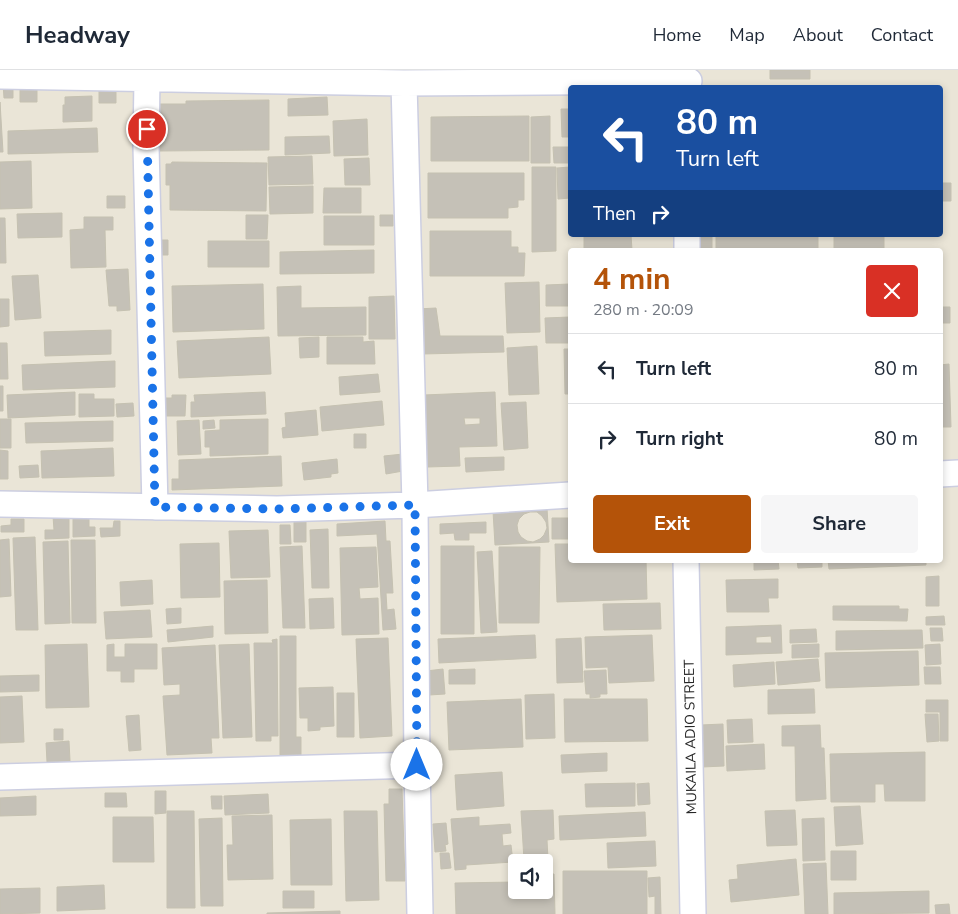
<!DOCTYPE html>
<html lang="en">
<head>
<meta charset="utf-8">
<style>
  :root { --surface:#fff; --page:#f6f6f7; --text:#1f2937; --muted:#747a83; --line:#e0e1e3; --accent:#b45309 }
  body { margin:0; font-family:"Nunito Sans",sans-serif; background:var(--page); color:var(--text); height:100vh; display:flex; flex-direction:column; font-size:19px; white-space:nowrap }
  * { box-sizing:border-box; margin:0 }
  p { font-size:16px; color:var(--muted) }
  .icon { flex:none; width:28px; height:28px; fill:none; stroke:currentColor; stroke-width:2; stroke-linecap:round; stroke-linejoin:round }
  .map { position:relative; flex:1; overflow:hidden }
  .drawer { position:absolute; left:568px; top:178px; width:375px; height:315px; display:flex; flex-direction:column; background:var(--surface); border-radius:5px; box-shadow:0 2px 8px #0003 }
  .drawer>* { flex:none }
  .hud { position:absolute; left:568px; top:15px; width:375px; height:152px; border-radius:5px; box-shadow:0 2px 8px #0003; background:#1a4fa0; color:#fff; overflow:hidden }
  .controls { position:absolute; left:508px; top:784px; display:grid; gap:10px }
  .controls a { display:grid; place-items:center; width:45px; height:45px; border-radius:5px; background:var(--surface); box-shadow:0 2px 8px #0003; font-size:25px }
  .pin { position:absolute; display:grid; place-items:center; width:42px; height:42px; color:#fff; margin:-21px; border:2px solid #fff; border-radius:50%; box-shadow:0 1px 5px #0007 }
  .me { position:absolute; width:55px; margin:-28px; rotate:0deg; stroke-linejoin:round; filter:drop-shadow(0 0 4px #0008) }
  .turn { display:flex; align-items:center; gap:18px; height:105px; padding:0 25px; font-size:22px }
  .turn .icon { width:65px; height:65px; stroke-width:2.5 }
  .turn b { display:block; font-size:35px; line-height:42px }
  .then { display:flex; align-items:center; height:48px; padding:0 25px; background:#0003; gap:10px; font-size:19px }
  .round { display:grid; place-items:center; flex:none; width:52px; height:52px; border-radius:5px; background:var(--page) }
  .head { display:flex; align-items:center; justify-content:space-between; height:85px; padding:0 25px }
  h1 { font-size:30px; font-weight:700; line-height:38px; color:var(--accent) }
  .button { display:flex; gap:10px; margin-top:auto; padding:10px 25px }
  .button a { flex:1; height:58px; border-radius:5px; background:var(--accent); color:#fff; font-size:20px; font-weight:700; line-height:58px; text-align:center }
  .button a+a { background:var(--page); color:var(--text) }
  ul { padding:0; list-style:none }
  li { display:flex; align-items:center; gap:15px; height:70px; padding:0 25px; border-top:1px solid var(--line) }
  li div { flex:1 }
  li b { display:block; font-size:19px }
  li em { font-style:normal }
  header { display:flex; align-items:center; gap:30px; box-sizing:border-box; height:70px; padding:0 25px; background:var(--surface); border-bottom:1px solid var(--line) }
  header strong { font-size:24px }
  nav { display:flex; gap:28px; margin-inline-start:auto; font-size:18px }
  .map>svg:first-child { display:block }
  .building { fill:#c5c1b7; stroke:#c5c1b1; fill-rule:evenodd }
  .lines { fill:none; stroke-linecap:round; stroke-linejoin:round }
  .street-casing { stroke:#cccee1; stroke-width:28 }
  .street { stroke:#fff; stroke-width:25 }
  .route { stroke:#1a73e8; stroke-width:9; stroke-dasharray:0 16.2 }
  .labels { text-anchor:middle; stroke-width:5; stroke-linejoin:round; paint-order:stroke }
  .street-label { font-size:14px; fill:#272727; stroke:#fff }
</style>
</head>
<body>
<header>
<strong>Headway</strong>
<nav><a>Home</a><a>Map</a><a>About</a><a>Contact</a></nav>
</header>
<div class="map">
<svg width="958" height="844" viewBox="0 0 958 844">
  <rect width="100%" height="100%" fill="#eae5d7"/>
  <!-- building -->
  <path class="building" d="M770,0H810V9H770Z
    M3,13L13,14V28H4Z
    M116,16V33H99V17Z
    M20,20H37V32H20Z
    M92,26V51L63,52V35H65V27Z
    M327,27L328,45L288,46V29Z
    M269,30V80L160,81V34H186V31Z
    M0,32L3,82H0Z
    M561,39H570V67H562Z
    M529,46V91H431V47Z
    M550,46V93H531V47Z
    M367,49L368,85L334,86L333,51Z
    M97,58L98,82L8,84V61Z
    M329,66L330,83L285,85V67Z
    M553,77H570V93H554Z
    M312,86L313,114L269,115L268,87Z
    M369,88L370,115H345L344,89Z
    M31,91L32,138L0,139V92Z
    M172,92L267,93L266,141L170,140V115H166V94H171Z
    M532,97H556V181L532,182Z
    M570,97V128L558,129L557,98Z
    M428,103H524V130H518V137L508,138V148H428Z
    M940,113H951V131H940Z
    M313,116V143L270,144L269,117Z
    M324,118H361V143H323Z
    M107,126H125V138H107Z
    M62,143V167L18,168L17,144Z
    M246,145H268L267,169H246Z
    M380,145H393V156H380Z
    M324,146H374V175H324Z
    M84,147H113V160H105L106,197L71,198L70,160L84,159Z
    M0,148H5L6,193H0Z
    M430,161H511V177H518V183H525L524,206H430Z
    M584,165H631L632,180H584Z
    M716,165H818V180H716Z
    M834,165H884V178H877V180H834Z
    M694,167H712V180H694Z
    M149,170H168V185H149Z
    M208,171H269V197H208Z
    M374,180V203L280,204V182Z
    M128,199L130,240L117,241V236H109L106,200Z
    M38,205L41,248L15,250L12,206Z
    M539,212L540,262L507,263L505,213Z
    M263,214L264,259L173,262L172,216Z
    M570,214V236H546V215Z
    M301,216V238L366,237V265L278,266L277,217Z
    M394,226L395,269H369V227Z
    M0,229H9V256L0,257Z
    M940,237H950V253H940Z
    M436,238L440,266H503L504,282L422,284L417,239Z
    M570,247V273H546L545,248Z
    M111,260V284L45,286L44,262Z
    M269,267L271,304L179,308L177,271Z
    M319,267V287L300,288L299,268Z
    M327,267H363V272L374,271L375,294H327Z
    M0,273H7L8,309H0Z
    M537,276L539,324L509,325L507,278Z
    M564,279H570V324H565Z
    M115,291V317L23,320L22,295Z
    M949,294L951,357H942L940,295Z
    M378,304L380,322L340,325L339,307Z
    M0,316H3V341H0Z
    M75,322V345L8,348L7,325Z
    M265,322L266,344L191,347V332H195L194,325Z
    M495,322L497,376L459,377L460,396L427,397L424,325ZM464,348H480V354L465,355Z
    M79,324H94V329H114V346L79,347Z
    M172,325H186L185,346H163V328H172Z
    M382,331L384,355L322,361L320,337Z
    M526,332L528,378L504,380L501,333Z
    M133,333L134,346L117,347L116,334Z
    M316,340L318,365L283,368L282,358L286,357L285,343Z
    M0,349H11V378H0Z
    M268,349V384L210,386V377H205V361L220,360V350Z
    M199,350L201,384L178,385L177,351Z
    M214,350L215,358L203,359V351Z
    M113,351V371L26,373L25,353Z
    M354,364H366V378H354Z
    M113,378L114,406L42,408L41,381Z
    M0,380L8,381V409H0Z
    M403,384L405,392L401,393L403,401L386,404L384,386Z
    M281,386L282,416L172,420V409H179V390Z
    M504,387V400L466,402L465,388Z
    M337,389L338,403L331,404V407L304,410L302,393Z
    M38,395L39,407L20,408L19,396Z
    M547,438L549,472L495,475L493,441ZM530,442H537L542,446L546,452L547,458L544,465L540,469L533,472L527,471L521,467L518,462L517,455L519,449L524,444Z
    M53,446H69V468L45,469V460H54Z
    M552,448H570V469H552Z
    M11,449H24V462H1V456L11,455Z
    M73,449H89V457H95V466L73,467Z
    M114,451H120V466L101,467L100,458H113Z
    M385,451L386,471H390L393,523H386L387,540L394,539L396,559L383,560L377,464L337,466V454Z
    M294,452H306V472H294Z
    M486,452V463H469V470H455L454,463L440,464V454Z
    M280,455H290L291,474H280Z
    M328,459L329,518H312L310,460Z
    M268,460L270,507L231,508L229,461Z
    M35,467L38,560H16L13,468Z
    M9,469L11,526L0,527V470Z
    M71,470H95L96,553H72Z
    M68,471L70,553L45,554L43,472Z
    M219,473L220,527L181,528L180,474Z
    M555,474H570V490H646L647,529L557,532Z
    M302,476L305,558H283L280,477Z
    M441,476H474V564H441Z
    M376,477L378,517L359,518L360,529L378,528L379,564L342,565L340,478Z
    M499,477H540L539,553H499Z
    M492,481L497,562L481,563L477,482Z
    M754,490H778L779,499L754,500Z
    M797,490H822V497L798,498Z
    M828,490H926V495L829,499Z
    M939,506V536H926V507Z
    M778,509V528H768L769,542H727L726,510Z
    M152,510L153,534L121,536L120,512Z
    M267,510L268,563L225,564L224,511Z
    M333,528L334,558L310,559L309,529Z
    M660,533L661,559L604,560L603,534Z
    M833,536H899V539H908L907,551L833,550Z
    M181,538V553L167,554L166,539Z
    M150,540L152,567L106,569L104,542Z
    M944,546L945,555H926V547Z
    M781,555L782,583L726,585V557ZM771,566L772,573H756V567Z
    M213,556V567L168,572L167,560Z
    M930,558H942L943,571H931Z
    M816,559L817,572L790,573V560Z
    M922,560L923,578L836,580V561Z
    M535,565L536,588L439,593L438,569Z
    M652,565L654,611L609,613L608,597L586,598L585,567Z
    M280,566H296V667H301V685H280Z
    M388,568L392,666L360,668L356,569Z
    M581,568L583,612L557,613L556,569Z
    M277,569L278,666H271V671H256L254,573H273L272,570Z
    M87,574L89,637L46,638L45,575Z
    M114,574V587H125V574H157V599H134V612H121V601H107V575Z
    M249,574L252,667L223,668L219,575Z
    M819,574V587L792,588V575Z
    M940,574L941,594L926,595L925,575Z
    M215,575L219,668H211L212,683L167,685L163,626L180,625V614L164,615L162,578Z
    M918,581L919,615L826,618L825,583Z
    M818,589L820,611L778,615L776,592Z
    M774,592L775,614L734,617L733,595Z
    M924,597H940L941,614H925Z
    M443,599L445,624L429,625L426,601Z
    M475,599V614H449V600Z
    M606,600L607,624H600V627L590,628V624H586L584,601Z
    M39,605V621L0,622V606Z
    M333,617L334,656L320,657V660L308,661V648H300L299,618Z
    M814,619L815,643L768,644V620Z
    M337,623H354V667H337Z
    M554,624L555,668L526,669L525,625Z
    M22,626L24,672L0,673V627Z
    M521,629L523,677L449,680L447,632Z
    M564,629H647L648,671L565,672Z
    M926,630H948V671H940V642H926Z
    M925,644H938L939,671L927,672Z
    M139,645L141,680L129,681L126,646Z
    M752,649L753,672L728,673L727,650Z
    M723,654L724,696L702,697L701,655Z
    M820,655L821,678H824L826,729L796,731L795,676H782V656Z
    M54,659H63V670H54Z
    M69,671L70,691L47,692L46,673Z
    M764,674L765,699L727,701L726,676Z
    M925,682V731H885L884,714H875V732H831L830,684Z
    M607,683V701L562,703L561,685Z
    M502,702L504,736L457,740L455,705Z
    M635,713V736L586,737L585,714Z
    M649,713L650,734L638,735L637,714Z
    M389,719H402L405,811H386L384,734H389Z
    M155,721H166V743L155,744Z
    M105,723H126L127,737H105Z
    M268,724L269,743L225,745L224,726Z
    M36,726V745L0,746V728Z
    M211,726H222V739H212Z
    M860,736L863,774L836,776L834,737Z
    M553,740L554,769L547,770L548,789L524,790L521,741Z
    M795,740L797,775L767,776L765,741Z
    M167,741H194L195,838H167Z
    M344,741H377L379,830L346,831Z
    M645,742L646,766L560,770L559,746Z
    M272,745L273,809L228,810L227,775H233L232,746Z
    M113,747H153L154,792H113Z
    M479,747V756L510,754L511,763L502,764L503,776L511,775L513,792L466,795V799L455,800L451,749Z
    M222,748L223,836H201L199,749Z
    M824,748L825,790L803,791L802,749Z
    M331,749L332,815H291L290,750Z
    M446,753L448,774L445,775L446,781L435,782L433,754Z
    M655,771L656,796L608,798L607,773Z
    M831,781H856V810H831Z
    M440,783H449L451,798L441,799Z
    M796,789L799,825L731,832L729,810L738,809L737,795Z
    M826,793L828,844H805L803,794Z
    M563,801H647V844H563Z
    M544,804H554L555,844H456L455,813L516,812V820H544Z
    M660,807L661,844H655V826L649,827L648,808Z
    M104,815L105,839L57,841V817Z
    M40,818V843L0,844V819Z
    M283,821H314V838H283Z
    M929,821V843L834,844V823Z
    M949,834L950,844H936L935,835Z
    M340,841V844H267V843Z"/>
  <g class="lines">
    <!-- street casing -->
    <g class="street-casing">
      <path id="street" d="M0,6L404,13L689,11
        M147,8L146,76L155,437
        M404,13L415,435L417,695L420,844
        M687,180V165
        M940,404L958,403
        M0,434L277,439L415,435L570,425
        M686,490L693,844
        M0,707L417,695"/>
    </g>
    <!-- street -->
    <use href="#street" class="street"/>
  </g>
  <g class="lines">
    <!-- route -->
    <path class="route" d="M147,59L155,437L277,439L415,435L417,695"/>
  </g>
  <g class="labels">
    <!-- street labels -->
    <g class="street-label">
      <text transform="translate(690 667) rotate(-91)" y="5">MUKAILA ADIO STREET</text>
    </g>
  </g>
</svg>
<div class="controls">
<a><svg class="icon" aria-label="sound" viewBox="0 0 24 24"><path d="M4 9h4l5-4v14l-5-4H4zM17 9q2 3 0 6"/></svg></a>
</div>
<div class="pin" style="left:147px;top:59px;background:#d93025"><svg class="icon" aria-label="arrive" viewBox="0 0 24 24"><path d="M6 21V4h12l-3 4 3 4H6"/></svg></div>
<svg class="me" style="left:417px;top:695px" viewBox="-20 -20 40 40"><circle r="19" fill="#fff"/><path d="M0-13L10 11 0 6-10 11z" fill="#1a73e8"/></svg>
<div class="hud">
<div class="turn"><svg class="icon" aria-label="left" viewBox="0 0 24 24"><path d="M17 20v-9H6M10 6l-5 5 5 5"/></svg><div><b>80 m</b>Turn left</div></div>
<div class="then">Then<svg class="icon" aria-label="right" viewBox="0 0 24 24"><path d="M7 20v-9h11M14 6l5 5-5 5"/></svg></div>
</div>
<section class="drawer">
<div class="head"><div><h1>4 min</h1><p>280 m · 20:09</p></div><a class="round" style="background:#d93025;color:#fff"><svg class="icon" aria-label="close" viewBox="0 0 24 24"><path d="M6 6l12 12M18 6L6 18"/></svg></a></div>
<ul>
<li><svg class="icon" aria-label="left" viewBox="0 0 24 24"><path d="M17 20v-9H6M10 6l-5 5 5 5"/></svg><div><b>Turn left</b></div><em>80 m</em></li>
<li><svg class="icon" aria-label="right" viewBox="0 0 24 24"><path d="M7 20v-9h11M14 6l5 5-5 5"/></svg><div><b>Turn right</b></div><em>80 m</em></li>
</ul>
<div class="button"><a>Exit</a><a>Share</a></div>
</section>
</div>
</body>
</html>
